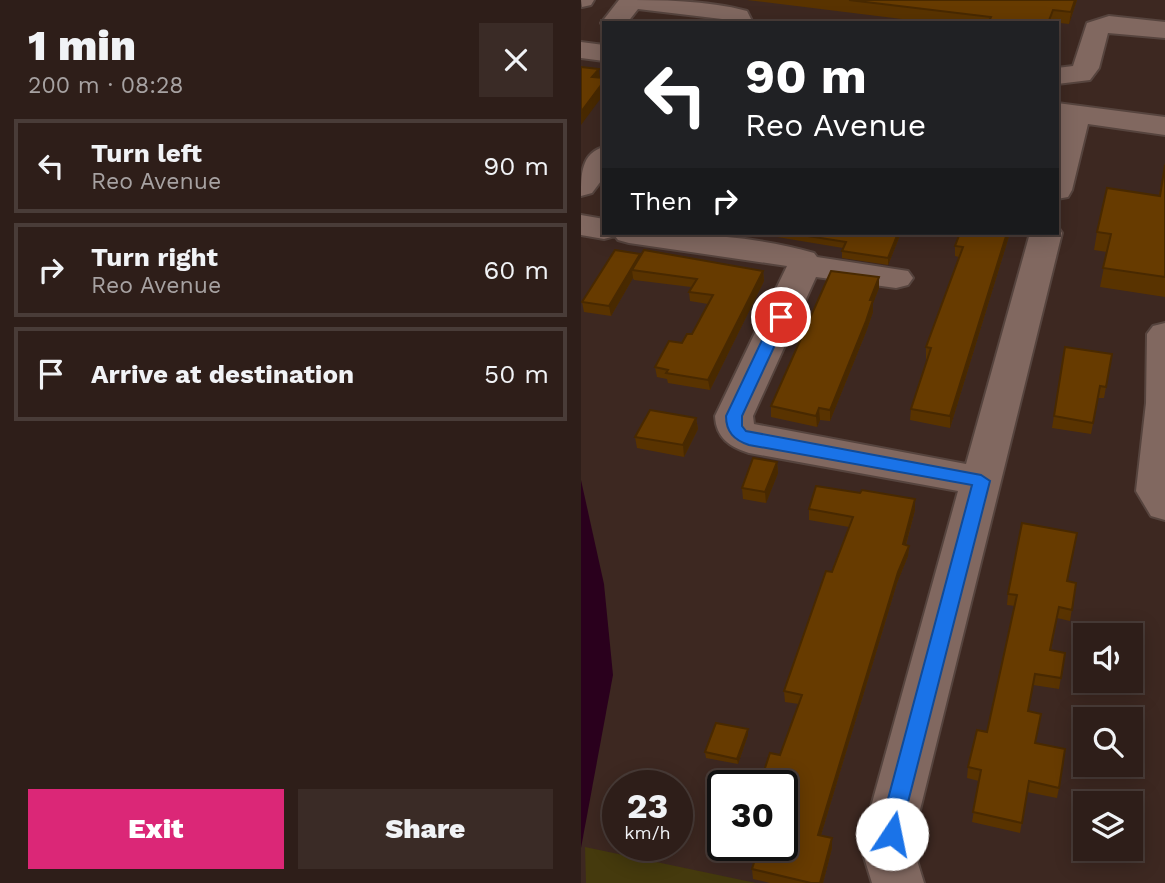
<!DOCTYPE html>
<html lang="en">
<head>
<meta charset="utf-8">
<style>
  :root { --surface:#2e1e19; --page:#3a2b26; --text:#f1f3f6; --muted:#a7a2a2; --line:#493c38; --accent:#db2777 }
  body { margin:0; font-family:"Work Sans",sans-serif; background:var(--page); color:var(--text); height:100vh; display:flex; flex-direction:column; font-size:26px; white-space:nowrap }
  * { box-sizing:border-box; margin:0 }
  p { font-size:23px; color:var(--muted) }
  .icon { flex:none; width:38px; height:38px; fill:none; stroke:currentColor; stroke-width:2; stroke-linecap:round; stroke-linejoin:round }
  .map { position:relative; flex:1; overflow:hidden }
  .panel { display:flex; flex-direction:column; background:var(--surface); width:581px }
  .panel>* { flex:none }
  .guide { position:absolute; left:21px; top:21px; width:457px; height:214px; border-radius:0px; box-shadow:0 4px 18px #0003,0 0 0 2px var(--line); background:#202124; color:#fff; overflow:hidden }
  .buttons { position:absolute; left:492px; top:623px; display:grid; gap:14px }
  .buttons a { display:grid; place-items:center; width:70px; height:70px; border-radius:0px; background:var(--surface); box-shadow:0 4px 18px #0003,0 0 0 2px var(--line); font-size:35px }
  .speed { position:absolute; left:21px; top:770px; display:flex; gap:14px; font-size:35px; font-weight:700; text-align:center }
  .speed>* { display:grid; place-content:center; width:91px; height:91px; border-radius:50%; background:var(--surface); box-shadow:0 4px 18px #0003,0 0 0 2px var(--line); line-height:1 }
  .speed small { font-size:18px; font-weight:400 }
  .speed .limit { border:4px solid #111; border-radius:10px; background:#fff; color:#111 }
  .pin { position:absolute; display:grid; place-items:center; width:60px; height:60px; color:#fff; margin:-30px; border:4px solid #fff; border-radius:50%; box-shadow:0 2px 7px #0007 }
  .me { position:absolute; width:77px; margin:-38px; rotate:11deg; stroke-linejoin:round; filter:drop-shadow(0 0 5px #0008) }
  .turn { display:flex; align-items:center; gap:24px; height:147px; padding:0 28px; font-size:32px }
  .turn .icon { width:91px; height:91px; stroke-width:2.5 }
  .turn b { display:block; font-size:49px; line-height:60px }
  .then { display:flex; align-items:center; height:66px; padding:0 28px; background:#0003; gap:14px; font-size:26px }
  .round { display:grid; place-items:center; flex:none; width:74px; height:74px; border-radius:0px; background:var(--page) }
  .summary { display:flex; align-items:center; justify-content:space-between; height:119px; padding:0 28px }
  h1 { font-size:42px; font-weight:800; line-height:52px }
  .button { display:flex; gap:14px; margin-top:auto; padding:14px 28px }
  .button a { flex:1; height:80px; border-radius:0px; background:var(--accent); color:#fff; font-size:28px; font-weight:800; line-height:80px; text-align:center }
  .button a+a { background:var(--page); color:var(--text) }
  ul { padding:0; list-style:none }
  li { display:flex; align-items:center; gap:21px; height:94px; margin:0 14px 10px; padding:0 14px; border:4px solid var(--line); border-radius:0px }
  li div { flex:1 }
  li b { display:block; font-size:26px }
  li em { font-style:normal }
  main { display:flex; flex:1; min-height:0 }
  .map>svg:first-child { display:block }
  .green { fill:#453a0d }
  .water { fill:#2a001d }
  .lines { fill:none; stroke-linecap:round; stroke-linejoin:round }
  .minor-casing { stroke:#56443e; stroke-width:4 }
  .minor { fill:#816860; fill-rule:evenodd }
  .wall { fill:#593300 }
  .shaded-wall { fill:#482900 }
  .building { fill:#673b00; stroke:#482900; stroke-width:2 }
  .route { fill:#1a73e8; stroke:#114b97; stroke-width:2 }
</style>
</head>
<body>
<main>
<section class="panel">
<div class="summary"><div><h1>1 min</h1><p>200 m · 08:28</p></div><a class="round"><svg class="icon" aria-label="close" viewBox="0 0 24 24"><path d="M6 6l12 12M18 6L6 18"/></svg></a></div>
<ul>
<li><svg class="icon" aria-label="left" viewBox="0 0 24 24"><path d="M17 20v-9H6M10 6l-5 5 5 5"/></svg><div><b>Turn left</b><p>Reo Avenue</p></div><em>90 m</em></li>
<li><svg class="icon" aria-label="right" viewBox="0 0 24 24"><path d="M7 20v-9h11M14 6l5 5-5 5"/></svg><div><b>Turn right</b><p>Reo Avenue</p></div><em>60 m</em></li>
<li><svg class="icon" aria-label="arrive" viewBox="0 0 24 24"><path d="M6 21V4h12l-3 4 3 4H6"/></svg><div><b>Arrive at destination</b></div><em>50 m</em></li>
</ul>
<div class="button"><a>Exit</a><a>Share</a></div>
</section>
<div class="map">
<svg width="584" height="883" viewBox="0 0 584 883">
  <rect width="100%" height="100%" fill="#3d2821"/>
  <!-- green -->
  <path class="green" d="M4,847L175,883H5Z"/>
  <!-- water -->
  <path class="water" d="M0,480L23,584L32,675L0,848Z"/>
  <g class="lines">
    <!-- minor casing -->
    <g class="minor-casing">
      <path id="minor" d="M0,0H13L10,5L1,7Z
        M38,0C81,0 125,0 166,11L172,23H146L141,19L57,9L46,23H23V27L20,23Z
        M528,16L584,22V38L527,33L518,68L509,80L476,84V68L492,66L506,23Z
        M0,42L23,45V61L0,58Z
        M476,103L584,117V135L507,124L491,190L487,197L476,199V132L479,120L476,119Z
        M23,147V177L11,193L0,196C0,175 0,153 23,147Z
        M0,215L23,219V233C93,233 165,233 233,253L236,257L327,271L332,278L327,285L315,288L235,277L172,416L173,424L385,464L449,233H476V226L481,233L338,814L334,854L343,883H291L282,854L288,814L377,491L168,453C149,447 135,438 134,416L206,266L48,243L37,240L34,236L23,239L0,235Z
        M584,323V520L570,516L555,491L565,403L566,334L572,326Z"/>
    </g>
    <!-- minor -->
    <use href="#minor" class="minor"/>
  </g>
  <!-- wall -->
  <path class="wall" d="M166,0H496L488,24L470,22L353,23Z
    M584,163V297L519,287L526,252L513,250L516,232L578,196Z
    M189,233H320L307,265L261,258V251L262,248L190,236Z
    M379,233H429L369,428L329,420L330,409L346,359H345V347L378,257L374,256V246Z
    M59,254V256L182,271L183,281L129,390L87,383L86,379L76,377L74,367L111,334L127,304L109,301L108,292L110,287L53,280L52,278L30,316L3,312L1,302Z
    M298,277V288L292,303V312L285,332L249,421L239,420L236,427L190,417V406Z
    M484,347L531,354L523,398H517L510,434L471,428Z
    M115,418L117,429L103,457L56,448L54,437Z
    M196,462L197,473L185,503L162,499L161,488Z
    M228,509L334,510L325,545L328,546L327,556L316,583L240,835L251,838V848L242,883H189L172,879L171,869L173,862L141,855L139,845H201L199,755L218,704L204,702L203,691L268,527L228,520Z
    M486,581L495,583L489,621L476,618L470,650L484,653L478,689L452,685L447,711L455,743L478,788L476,798L446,792L439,833L391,822L398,781L386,778L387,767L406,732L434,606L426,605L427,594Z
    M167,735L157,764L125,758L124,752Z"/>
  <!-- shaded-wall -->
  <path class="shaded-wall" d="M494,0H496L488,24L490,12Z
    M18,69L19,80L11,77Z
    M23,81V94L0,125V112Z
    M317,233H320L307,265V258Z
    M426,233H429L369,428V416Z
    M59,254L60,263L51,270L52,278L30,316L28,306Z
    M182,271L183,281L129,390L127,380Z
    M298,277V288L292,303V312L285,332L249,421V410Z
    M238,408L239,420L236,427L235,416Z
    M115,418L117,429L103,457L102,445Z
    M196,462L197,473L185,503L184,492Z
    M334,499V510L322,555V544Z
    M328,546L327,556L316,583L237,845V835L317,572Z
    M167,729V735L157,764L156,759Z
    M251,838V848L242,883H239Z"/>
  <!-- building -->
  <path class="building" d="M268,0H494L490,12L472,10L467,23H407L410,17Z
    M0,67L18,69L11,77L23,78V81L0,112Z
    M584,165V277L522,268L530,234L516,232L526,188L579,196Z
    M208,233H317L307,258L261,251L265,242Z
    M379,233H426L369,416L330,409L350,348L345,347L382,247L374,246Z
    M34,250L59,254L28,306L1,302Z
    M63,250L182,271L127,380L85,373L87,370L74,367L88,341L101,343L106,334H111L132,295L108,292L116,279L51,270Z
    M250,271L298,277L289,300H292L285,321L249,410L238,408L235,416L190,406Z
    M484,347L531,354L525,387L519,386L512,423L473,416Z
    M69,410L115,418L102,445L54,437Z
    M172,458L196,462L184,492L161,488Z
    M235,486L279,493L281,490L334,499L322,544L328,546L317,572L237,835L251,838L239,883H230L171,869L176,853L139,845L142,836V845H201V786H178L189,753L199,755L221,695L203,691L245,571L251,572L272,517L228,509Z
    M441,523L496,533L486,581L495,583L491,610L478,607L469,650L484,653L480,678L454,674L447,711L460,714L454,743L484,749L478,788L448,781L441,823L392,812L400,770L387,767L396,730L406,732L420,668L436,595L427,594Z
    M135,723L167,729L156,759L124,752Z"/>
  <!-- route -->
  <path class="route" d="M200,313L207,317L161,416V426L165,431L400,475L409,481L324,814L318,841L311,844L303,841L300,834L303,814L391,485L168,445C153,440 145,432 145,416L192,317Z"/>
</svg>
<div class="buttons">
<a><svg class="icon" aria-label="sound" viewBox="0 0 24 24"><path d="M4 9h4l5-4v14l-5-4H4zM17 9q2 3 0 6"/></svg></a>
<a><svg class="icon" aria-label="search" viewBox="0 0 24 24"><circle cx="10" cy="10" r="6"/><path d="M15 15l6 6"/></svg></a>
<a><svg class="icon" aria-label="layers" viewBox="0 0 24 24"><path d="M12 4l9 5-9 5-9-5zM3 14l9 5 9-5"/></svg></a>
</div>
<div class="speed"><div>23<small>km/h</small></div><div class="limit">30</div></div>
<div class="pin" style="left:200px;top:317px;background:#d93025"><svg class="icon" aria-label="arrive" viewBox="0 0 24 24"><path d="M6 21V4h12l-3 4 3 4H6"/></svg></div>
<svg class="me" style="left:311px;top:834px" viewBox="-20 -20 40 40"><circle r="19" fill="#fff"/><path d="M0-13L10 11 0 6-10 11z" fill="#1a73e8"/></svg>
<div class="guide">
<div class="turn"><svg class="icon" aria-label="left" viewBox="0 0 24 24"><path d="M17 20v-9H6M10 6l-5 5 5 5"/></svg><div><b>90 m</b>Reo Avenue</div></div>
<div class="then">Then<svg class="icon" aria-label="right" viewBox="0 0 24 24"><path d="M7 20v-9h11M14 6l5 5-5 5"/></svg></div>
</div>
</div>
</main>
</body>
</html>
